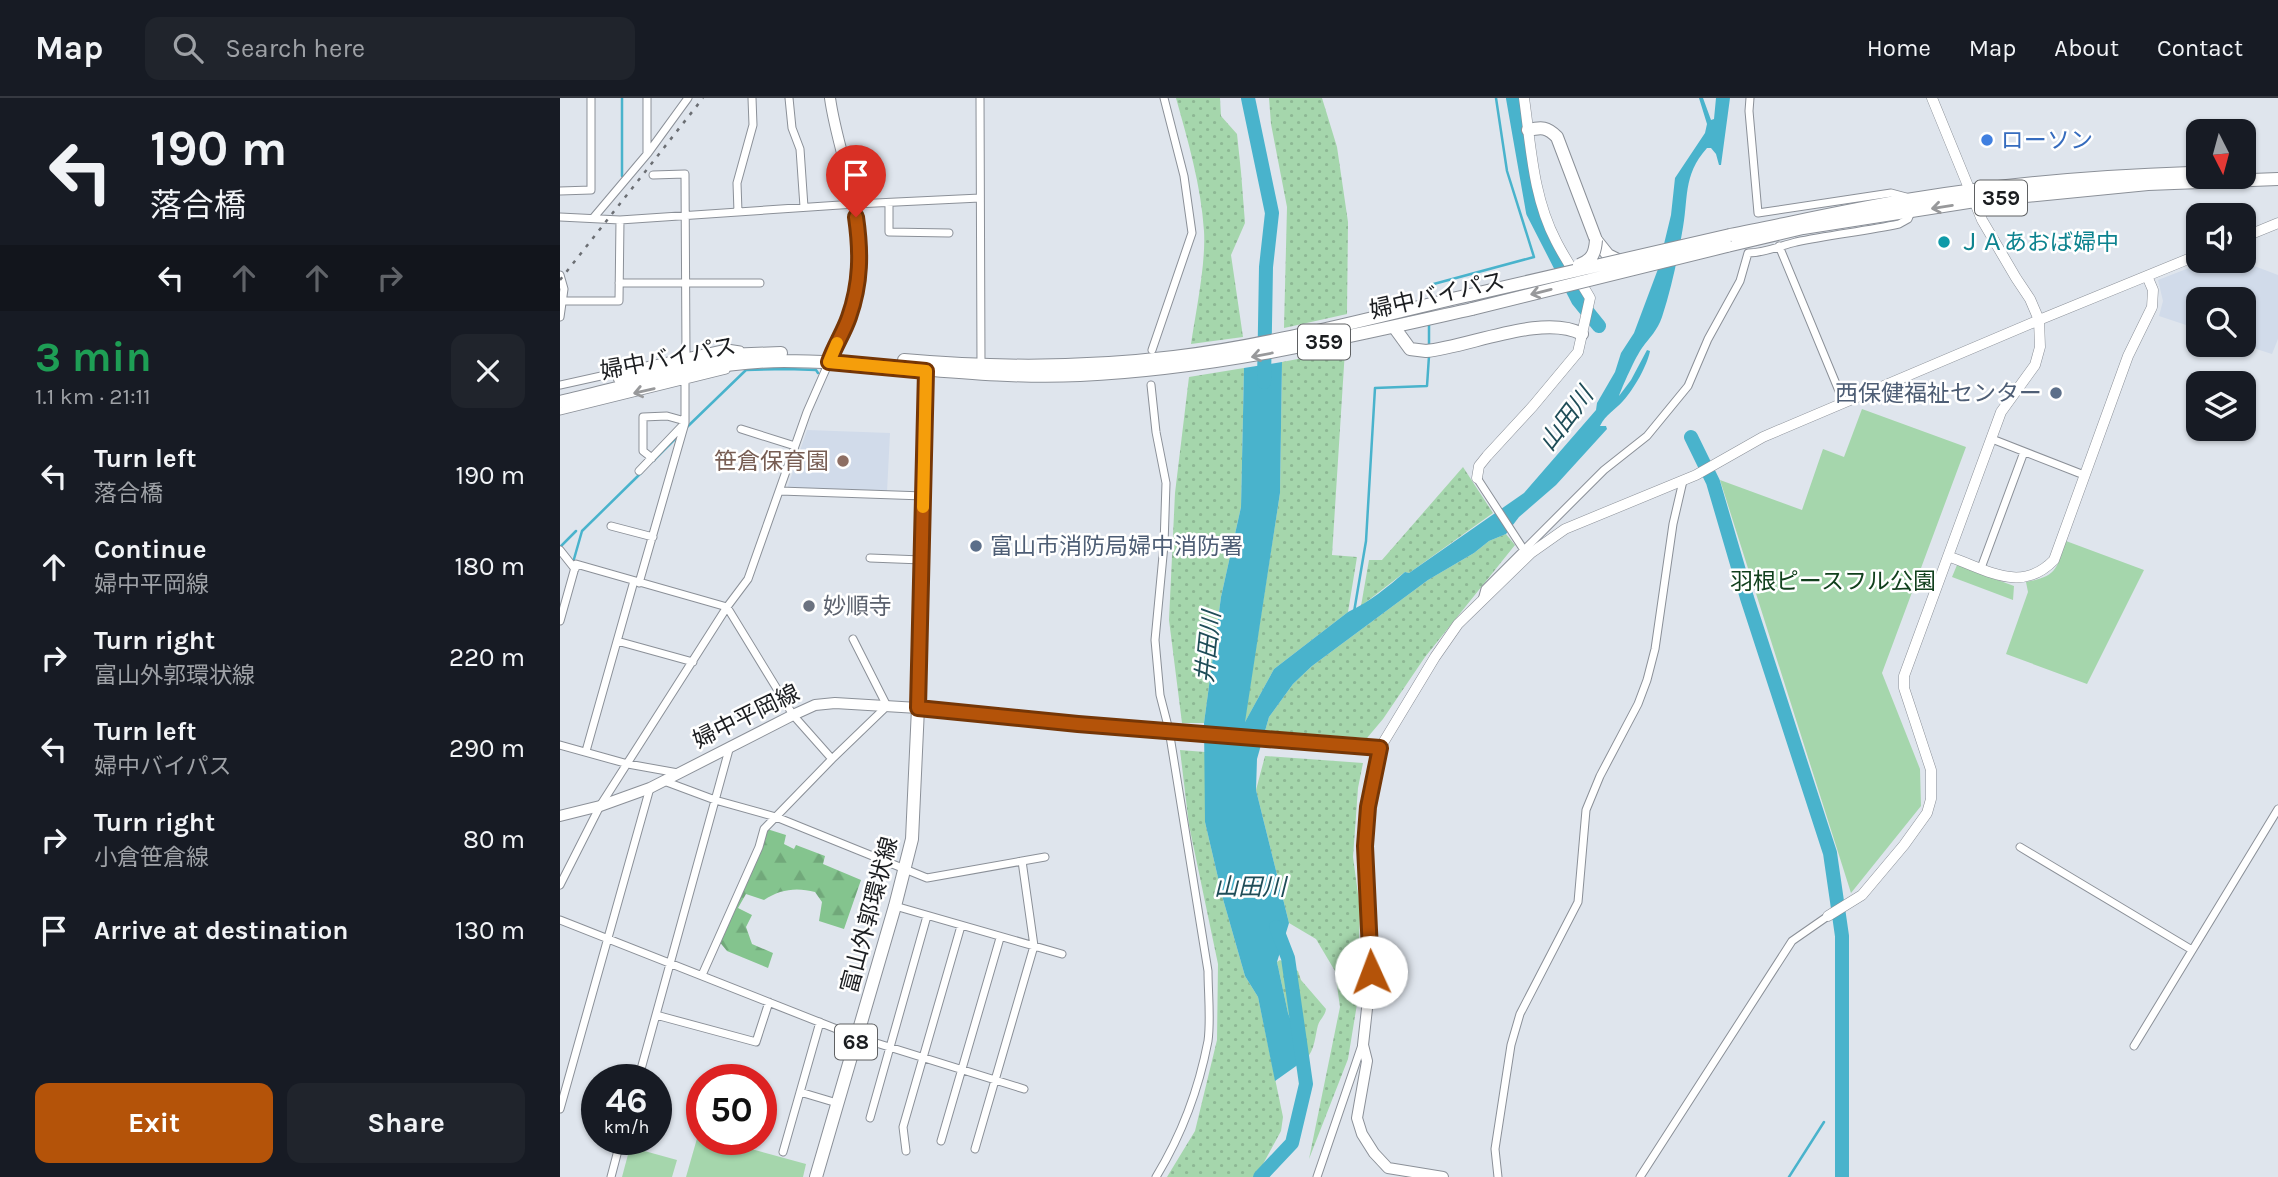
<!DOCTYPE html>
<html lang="en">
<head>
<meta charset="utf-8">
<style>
  :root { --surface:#171b24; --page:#20242c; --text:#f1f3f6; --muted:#9ea1a6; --line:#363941; --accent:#b45309 }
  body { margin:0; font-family:Karla,"Noto Sans JP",sans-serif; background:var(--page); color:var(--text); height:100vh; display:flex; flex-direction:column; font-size:26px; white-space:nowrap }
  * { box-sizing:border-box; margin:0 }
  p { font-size:23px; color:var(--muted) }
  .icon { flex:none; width:38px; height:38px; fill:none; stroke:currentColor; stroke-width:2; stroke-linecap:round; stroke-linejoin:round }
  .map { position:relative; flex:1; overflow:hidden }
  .drawer { display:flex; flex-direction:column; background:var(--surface); width:560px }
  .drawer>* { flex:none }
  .guide { background:#171b24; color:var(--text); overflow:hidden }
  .needle { width:46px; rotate:174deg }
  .fabs { position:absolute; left:1626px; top:21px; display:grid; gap:14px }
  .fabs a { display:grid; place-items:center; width:70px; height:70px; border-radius:14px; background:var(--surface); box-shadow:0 2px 5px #0004; font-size:35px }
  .speed { position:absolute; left:21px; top:966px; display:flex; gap:14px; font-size:35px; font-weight:700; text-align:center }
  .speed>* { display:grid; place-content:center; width:91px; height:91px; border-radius:50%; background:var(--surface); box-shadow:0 2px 5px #0004; line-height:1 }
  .speed small { font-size:18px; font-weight:400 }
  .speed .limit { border:10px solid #d22; background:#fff; color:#111 }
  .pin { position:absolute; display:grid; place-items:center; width:60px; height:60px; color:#fff; margin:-72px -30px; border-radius:50% 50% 50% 0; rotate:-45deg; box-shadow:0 0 7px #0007 }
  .pin .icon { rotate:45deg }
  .me { position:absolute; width:77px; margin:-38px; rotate:358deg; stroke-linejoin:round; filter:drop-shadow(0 0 5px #0008) }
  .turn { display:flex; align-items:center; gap:24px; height:147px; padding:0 35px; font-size:32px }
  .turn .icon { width:91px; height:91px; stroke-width:2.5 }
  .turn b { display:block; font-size:49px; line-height:60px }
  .lanes { display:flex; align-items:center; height:66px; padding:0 35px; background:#0003; justify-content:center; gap:35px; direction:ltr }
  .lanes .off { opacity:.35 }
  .round { display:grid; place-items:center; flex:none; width:74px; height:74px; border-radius:14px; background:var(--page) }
  .overview { display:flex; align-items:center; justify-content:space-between; height:119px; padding:0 35px }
  h1 { font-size:42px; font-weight:700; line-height:52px; color:#1e9e55 }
  .action { display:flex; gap:14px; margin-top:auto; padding:14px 35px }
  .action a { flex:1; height:80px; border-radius:14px; background:var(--accent); color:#fff; font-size:28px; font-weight:700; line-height:80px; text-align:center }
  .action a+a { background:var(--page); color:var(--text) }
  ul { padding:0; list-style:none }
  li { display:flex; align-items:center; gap:21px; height:91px; padding:0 35px }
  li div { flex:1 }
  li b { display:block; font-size:26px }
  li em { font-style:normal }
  header { display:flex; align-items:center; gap:42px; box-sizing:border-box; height:98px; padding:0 35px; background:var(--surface); border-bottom:2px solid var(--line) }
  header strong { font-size:33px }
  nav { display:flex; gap:38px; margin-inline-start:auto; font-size:24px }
  .search { width:490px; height:63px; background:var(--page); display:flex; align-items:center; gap:18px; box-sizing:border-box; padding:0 24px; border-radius:14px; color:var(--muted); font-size:26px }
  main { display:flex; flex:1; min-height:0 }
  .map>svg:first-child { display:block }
  .built { fill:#d1dbea }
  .grass { fill:url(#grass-dots) }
  .forest { fill:url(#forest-firs) }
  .park { fill:#a5d6ac }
  .water { fill:#49b3cc }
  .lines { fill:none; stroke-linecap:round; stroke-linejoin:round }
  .stream { stroke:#49b3cc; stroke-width:2.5 }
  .river { stroke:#49b3cc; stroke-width:14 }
  .minor-casing { stroke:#8b9098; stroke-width:9 }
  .tertiary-casing { stroke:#8b9098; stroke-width:11 }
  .secondary-casing { stroke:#8b9098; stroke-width:12 }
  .primary-casing { stroke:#8b9098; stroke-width:14 }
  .trunk-casing { stroke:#8b9098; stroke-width:14 }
  .minor { stroke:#fff; stroke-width:7 }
  .tertiary { stroke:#fff; stroke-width:10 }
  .secondary { stroke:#fff; stroke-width:10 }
  .primary { stroke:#fff; stroke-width:12 }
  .trunk { stroke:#fff; stroke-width:12 }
  .rail { stroke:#6b6e73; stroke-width:2.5; stroke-dasharray:3.5 7; stroke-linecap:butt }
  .trunk-bridge-casing { stroke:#8b9098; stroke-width:14; stroke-linecap:butt }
  .trunk-bridge { stroke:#fff; stroke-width:12 }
  .oneway { stroke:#98999b }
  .route-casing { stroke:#753606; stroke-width:18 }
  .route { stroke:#b45309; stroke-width:12 }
  .slow { stroke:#f59e0b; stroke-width:12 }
  .shop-dot { fill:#3f7fe0; stroke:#fff; stroke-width:2.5 }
  .culture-dot { fill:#0f9aa8; stroke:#fff; stroke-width:2.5 }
  .service-dot { fill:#5c6f8a; stroke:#fff; stroke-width:2.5 }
  .education-dot { fill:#8d6e63; stroke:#fff; stroke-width:2.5 }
  .worship-dot { fill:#6b7280; stroke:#fff; stroke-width:2.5 }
  .labels { text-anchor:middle; stroke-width:5; stroke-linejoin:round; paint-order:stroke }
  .shield { fill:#fff; stroke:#5f6163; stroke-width:2 }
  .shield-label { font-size:21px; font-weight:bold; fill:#1b1d20 }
  .shop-label { font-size:23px; fill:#366cbe; stroke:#fff; text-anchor:start }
  .culture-label { font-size:23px; fill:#0d838f; stroke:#fff; text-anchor:start }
  .street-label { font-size:23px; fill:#1b1d20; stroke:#fff }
  .service-label { font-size:23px; fill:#4e5e75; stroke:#fff; text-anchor:end }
  .education-label { font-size:23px; fill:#785e54; stroke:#fff; text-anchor:end }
  .park-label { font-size:23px; fill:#11401d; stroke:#fff }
  .worship-label { font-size:23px; fill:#5b616d; stroke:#fff; text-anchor:start }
  .water-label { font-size:24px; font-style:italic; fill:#1f4d58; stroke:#fff }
</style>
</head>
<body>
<header>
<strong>Map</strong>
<div class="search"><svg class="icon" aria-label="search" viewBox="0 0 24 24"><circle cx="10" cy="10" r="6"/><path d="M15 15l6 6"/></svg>Search here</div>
<nav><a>Home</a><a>Map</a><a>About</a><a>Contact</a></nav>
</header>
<main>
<section class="drawer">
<div class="guide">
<div class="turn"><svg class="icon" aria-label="left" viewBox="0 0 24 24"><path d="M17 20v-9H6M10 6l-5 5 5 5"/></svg><div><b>190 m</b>落合橋</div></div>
<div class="lanes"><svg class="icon" aria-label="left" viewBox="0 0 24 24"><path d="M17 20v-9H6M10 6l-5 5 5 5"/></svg><svg class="icon off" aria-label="ahead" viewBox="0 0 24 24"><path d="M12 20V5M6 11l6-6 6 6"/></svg><svg class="icon off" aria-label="ahead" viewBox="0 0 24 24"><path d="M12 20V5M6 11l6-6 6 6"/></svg><svg class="icon off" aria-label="right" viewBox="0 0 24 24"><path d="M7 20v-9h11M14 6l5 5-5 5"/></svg></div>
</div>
<div class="overview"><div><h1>3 min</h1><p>1.1 km · 21:11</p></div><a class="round"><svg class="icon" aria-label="close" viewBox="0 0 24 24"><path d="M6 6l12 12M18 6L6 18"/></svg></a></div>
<ul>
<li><svg class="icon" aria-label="left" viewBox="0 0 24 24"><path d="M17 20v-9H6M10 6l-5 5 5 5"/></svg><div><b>Turn left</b><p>落合橋</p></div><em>190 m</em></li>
<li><svg class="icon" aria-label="ahead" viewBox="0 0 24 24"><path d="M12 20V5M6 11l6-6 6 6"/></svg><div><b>Continue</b><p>婦中平岡線</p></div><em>180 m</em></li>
<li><svg class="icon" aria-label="right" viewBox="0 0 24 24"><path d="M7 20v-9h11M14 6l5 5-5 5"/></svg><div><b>Turn right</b><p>富山外郭環状線</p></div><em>220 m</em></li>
<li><svg class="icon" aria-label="left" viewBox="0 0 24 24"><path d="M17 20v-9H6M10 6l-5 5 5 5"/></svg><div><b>Turn left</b><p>婦中バイパス</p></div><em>290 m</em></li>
<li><svg class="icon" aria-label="right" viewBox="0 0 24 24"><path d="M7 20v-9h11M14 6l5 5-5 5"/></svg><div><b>Turn right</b><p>小倉笹倉線</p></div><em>80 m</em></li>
<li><svg class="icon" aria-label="arrive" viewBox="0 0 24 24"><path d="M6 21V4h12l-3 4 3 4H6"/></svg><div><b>Arrive at destination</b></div><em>130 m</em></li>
</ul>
<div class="action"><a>Exit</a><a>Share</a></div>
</section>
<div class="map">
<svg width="1718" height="1079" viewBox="0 0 1718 1079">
  <defs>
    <pattern id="grass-dots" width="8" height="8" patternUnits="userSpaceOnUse" patternTransform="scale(1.75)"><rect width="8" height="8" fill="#a5d6ac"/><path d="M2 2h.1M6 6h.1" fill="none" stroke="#8db794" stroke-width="1.8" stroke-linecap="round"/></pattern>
    <pattern id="forest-firs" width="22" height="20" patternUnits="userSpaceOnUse" patternTransform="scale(1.75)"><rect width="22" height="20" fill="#84c48e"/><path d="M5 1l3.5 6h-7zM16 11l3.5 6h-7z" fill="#71a87a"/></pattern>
  </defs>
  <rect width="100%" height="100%" fill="#dfe5ed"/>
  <!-- built -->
  <path class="built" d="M1647,163H1681L1718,177V241L1712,256L1684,247V201H1638V231L1599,218L1603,203L1598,182Z
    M247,332L330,335L327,394L227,391Z"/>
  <!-- grass -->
  <path class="grass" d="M616,0H660L661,18L677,36L681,74L685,125L671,157L683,239L631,246C636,213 646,165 644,133C641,87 628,43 616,0Z
    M709,0H762L777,49L788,124L787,216L724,230L727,109L711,26Z
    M785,252L772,457L797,459L788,514L714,571L684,626L720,395L722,264Z
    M684,270L681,409L661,499L644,625H622L609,522L615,395L629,279Z
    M903,369L933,415L849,475L845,474L801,508L809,462H822Z
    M946,436L955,447L865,559L823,621L807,640L705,633L709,619L733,586L752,568L868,482L914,455L929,443Z
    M620,652L645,654V724L663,801L685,878L698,899L723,1019L721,1033L696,1079H607L635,1033L657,942L658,866L629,727Z
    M705,658L803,665L798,690L793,759L800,811L797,906L788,961L749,1061L780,909L775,873L756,841L729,825L696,692Z
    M720,862L738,873L741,882L766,911C765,918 760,921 758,927C755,938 755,952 746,961L728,915L717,864Z"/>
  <!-- forest -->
  <path class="forest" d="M207,731L226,737L224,746L234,751L236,747L265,758L263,766L301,782L284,831L259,823L262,804L255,794C237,789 220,791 204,802L186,796L178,810L192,817L186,829L192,846L213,855L208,870L167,853L158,842Z"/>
  <!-- park -->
  <path class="park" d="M1302,311L1406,349L1322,575L1360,671L1361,708L1291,795L1160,382L1242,412L1263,351L1284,359Z
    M1506,443L1584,472L1527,586L1446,556L1468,494L1466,484C1497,478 1496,472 1506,443Z
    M1397,467L1454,488L1453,502L1392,479Z
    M138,1037L142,1038V1041H155L246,1066L243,1079H126Z
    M70,1049L117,1062L112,1079H62Z"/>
  <!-- water -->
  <path class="water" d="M1139,0H1143L1151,22L1154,21L1156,0H1170L1161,67H1159L1156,56L1151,50H1147C1122,78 1129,101 1122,135C1117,163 1111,192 1102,219C1097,233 1090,239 1082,250C1076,258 1062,289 1059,298L1071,282L1087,252L1090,253C1087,268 1074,291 1063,303C1055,312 1046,316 1040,328H1046L1047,331L996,387L959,419L946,436L929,443L914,455L868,482L752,568L733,586L709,619L697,661L696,692L729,825L717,864L728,915L746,961L715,983L698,899L685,878L663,801L645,724L644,625L661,499L681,409L684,270L722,264L720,395L685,624L714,571L788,514C809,504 828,489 845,474L849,475L964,395L1036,312L1037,305L1055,274L1061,255L1074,235L1098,171L1111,117L1115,80L1145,35L1147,26Z"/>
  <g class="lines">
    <!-- stream -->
    <path class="stream" d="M62,78V0
      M870,203V187L974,159L947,73L936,0
      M869,248V227
      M125,331L186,272L227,271L256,272L258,275
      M93,363L118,338
      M0,449L16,433
      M14,461L22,433L81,375
      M794,514L806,443L815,290L867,288L869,258
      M1229,1079L1264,1024"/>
    <!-- river -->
    <path class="river" d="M688,0L712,115L706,169L704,284
      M953,0L973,114L1018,202L1039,228
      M1131,339L1153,384L1187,500L1270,755L1282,838V1079
      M700,1079L732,1045L746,986L728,860L716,829"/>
    <!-- minor casing -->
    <g class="minor-casing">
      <path id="minor" d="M87,0V55
        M229,0L232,30L240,51L244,109
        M420,0L421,266
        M1190,0L1189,13L1198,115L1331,95L1346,99
        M93,77L125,76L126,258
        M0,93L31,92V0
        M329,106V134L389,135
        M178,114L177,85L193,27L192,0
        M0,119L60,122L295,106L420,100
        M34,119L88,55L128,0
        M1219,148L1284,305
        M0,177L4,191L0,219
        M59,185H200
        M3,203H59L60,122
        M592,252L632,135L624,78L604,0
        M0,287L167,250L180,252
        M591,287L596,334L606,385L604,447L595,542L600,597L609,632L648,873C648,895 651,921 648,943C639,990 621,1038 596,1079
        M0,313L166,272
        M181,331L235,348
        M1432,341L1524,377
        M92,360L83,353V319L107,318L125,323
        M79,373L122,328
        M917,380L964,452L925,491L922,502
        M220,393L364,398
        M51,428L93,439
        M0,452L15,471
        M964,452L1044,372L1087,338L1128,288L1148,241L1180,183L1188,155C1204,155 1220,148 1236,144C1270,137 1305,133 1339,126L1348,121L1351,114
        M310,460L362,462
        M1421,470L1464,354
        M79,485L125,325V283
        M0,523L16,466L167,509L233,617L272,661
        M57,543L133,564
        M0,647L68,666L118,675
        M26,653L74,483
        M104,683L155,702L216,719L367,780L485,759
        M1460,749L1632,852
        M0,787L40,708L167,509L188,481L247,314L269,264
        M335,808L502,856
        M0,822L297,939L464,991
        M142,877L199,749L204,731L272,661L327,608L293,541
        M96,917L196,944L209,904
        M1574,948L1718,711
        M78,982L170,648
        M240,994L277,1005
        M0,1011L90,690
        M310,1020L367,818
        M381,1043L440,840
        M415,1051L474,848L462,763
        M346,1053L343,1029L401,828
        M223,1054L260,924
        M51,1079L61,1041
        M757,1079L802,947
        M938,1079L935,1051L951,947L960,916L1018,804L1026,712L1040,678L1078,606L1087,582L1095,551L1113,426L1123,383
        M1080,1079L1232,843L1268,818"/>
    </g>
    <!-- tertiary casing -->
    <g class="tertiary-casing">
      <path id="tertiary" d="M1684,139L1718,125
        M917,380L919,368L927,358L973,308L1018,254L1030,200C1019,181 1006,163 996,143C973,99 971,49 964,0
        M1390,459C1428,472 1461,496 1494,462L1568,258L1592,209L1593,192L1587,178
        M820,650L875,559L898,526L971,455L1005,431L1136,377L1203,339L1479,222L1638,157
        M1268,818L1302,797L1344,747L1367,715L1371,701V672L1344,590V578L1441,314L1475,267L1480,249L1479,222L1470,201L1456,180L1422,122L1372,0"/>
    </g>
    <!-- secondary casing -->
    <g class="secondary-casing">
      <path id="secondary" d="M269,264C279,237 293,213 298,184C310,124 278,59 270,0
        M0,718L40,708L90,690L233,617L255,607L275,605L358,610L518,626L820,650L808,710L805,748L811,874L803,947L807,963L797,1020L802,1036L814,1055L828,1070L883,1079"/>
    </g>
    <!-- primary casing -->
    <g class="primary-casing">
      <path id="primary" d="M256,1079L335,808L352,741L358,610L367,264"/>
    </g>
    <!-- trunk casing -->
    <g class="trunk-casing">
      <path id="trunk" d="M968,32C982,29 987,29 997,39L1036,142L1048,157L1060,163
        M1170,137C1231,125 1292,111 1353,101C1444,86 1538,78 1630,75
        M1167,148L1243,130L1415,103L1588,86L1718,81
        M834,229L850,251L866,253C909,249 983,215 1022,236
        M344,262C434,270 525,270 614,259C714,247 812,219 910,197
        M60,281L166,257L221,255
        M0,304C73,287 148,263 224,263C323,263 421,282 520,277C654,271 783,240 912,211"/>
    </g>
    <!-- minor -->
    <use href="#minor" class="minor"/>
    <!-- tertiary -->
    <use href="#tertiary" class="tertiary"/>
    <!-- secondary -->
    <use href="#secondary" class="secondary"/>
    <!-- primary -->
    <use href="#primary" class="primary"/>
    <!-- trunk -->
    <use href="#trunk" class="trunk"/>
    <!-- rail -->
    <path class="rail" d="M0,182L143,0"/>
    <!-- trunk-bridge casing -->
    <g class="trunk-bridge-casing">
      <path id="trunk-bridge" d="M1019,167C1032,162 1035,156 1036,142
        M910,197L1170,137
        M912,211L1167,148"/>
    </g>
    <!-- trunk-bridge -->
    <use href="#trunk-bridge" class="trunk-bridge"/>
  </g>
  <!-- one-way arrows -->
  <defs><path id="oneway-shaft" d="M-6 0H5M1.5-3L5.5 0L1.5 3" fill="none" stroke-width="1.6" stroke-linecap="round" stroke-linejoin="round" transform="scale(1.75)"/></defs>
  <g class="oneway">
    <use href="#oneway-shaft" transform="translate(1382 109) rotate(171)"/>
    <use href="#oneway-shaft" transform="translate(981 194) rotate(166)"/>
    <use href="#oneway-shaft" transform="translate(702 257) rotate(169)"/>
    <use href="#oneway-shaft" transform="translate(84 293) rotate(167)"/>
  </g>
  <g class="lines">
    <!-- route casing -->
    <g class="route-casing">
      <path id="route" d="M296,119C301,154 301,185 289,219C284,234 274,249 269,264L366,273L358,610L518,626L820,650L808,709L805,748L811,874"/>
    </g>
    <!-- route -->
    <use href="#route" class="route"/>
    <!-- slow -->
    <path class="slow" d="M277,245L269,264L366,273L363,409"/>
  </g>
  <!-- markers -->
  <circle class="shop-dot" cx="1427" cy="42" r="7"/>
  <circle class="culture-dot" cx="1384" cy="144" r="7"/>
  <g class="service-dot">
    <circle cx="1496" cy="295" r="7"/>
    <circle cx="416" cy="448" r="7"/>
  </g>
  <circle class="education-dot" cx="283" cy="363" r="7"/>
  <circle class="worship-dot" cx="249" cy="508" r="7"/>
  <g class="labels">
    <!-- shield labels -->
    <g class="shield">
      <rect x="1415" y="82.5" width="52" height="35" rx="5"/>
      <rect x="738" y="226.5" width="52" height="35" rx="5"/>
      <rect x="275" y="926.5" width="42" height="35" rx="5"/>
    </g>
    <g class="shield-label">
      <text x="1441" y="107">359</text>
      <text x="764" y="251">359</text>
      <text x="296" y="951">68</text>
    </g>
    <!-- shop labels -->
    <g class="shop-label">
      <text x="1441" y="50">ローソン</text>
    </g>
    <!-- culture labels -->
    <g class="culture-label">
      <text x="1398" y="152">ＪＡあおば婦中</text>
    </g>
    <!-- street labels -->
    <g class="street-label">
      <text transform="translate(877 197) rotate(-13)" y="8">婦中バイパス</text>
      <text transform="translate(108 260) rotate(-11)" y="8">婦中バイパス</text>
      <text transform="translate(186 618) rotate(-26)" y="8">婦中平岡線</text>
      <text transform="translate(309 817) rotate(-75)" y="8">富山外郭環状線</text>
    </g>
    <!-- service labels -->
    <g class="service-label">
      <text x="1482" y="303">西保健福祉センター</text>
      <text x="430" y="456" text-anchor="start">富山市消防局婦中消防署</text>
    </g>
    <!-- education labels -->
    <g class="education-label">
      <text x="269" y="371">笹倉保育園</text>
    </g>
    <!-- park labels -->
    <g class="park-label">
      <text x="1273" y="491">羽根ピースフル公園</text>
    </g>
    <!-- worship labels -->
    <g class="worship-label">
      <text x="263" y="516">妙順寺</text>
    </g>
    <!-- water labels -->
    <g class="water-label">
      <text transform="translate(1006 321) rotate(-53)" y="8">山田川</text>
      <text transform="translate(648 549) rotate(-84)" y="8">井田川</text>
      <text x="690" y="797">山田川</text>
    </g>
  </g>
</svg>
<div class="fabs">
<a><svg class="needle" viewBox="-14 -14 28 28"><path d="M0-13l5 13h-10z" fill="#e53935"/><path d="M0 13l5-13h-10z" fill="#9ea1a6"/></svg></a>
<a><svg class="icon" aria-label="sound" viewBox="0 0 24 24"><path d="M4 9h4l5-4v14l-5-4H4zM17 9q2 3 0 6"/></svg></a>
<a><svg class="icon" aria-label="search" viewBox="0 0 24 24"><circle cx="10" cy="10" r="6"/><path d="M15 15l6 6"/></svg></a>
<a><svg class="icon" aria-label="layers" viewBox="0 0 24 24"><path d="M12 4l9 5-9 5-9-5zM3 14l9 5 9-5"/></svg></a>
</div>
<div class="speed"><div>46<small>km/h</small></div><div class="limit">50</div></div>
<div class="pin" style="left:296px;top:119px;background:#d93025"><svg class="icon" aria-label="arrive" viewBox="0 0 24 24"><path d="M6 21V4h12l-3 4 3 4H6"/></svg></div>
<svg class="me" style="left:811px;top:874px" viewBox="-20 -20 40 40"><circle r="19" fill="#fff"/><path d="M0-13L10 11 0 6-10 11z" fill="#b45309"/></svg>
</div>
</main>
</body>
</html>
